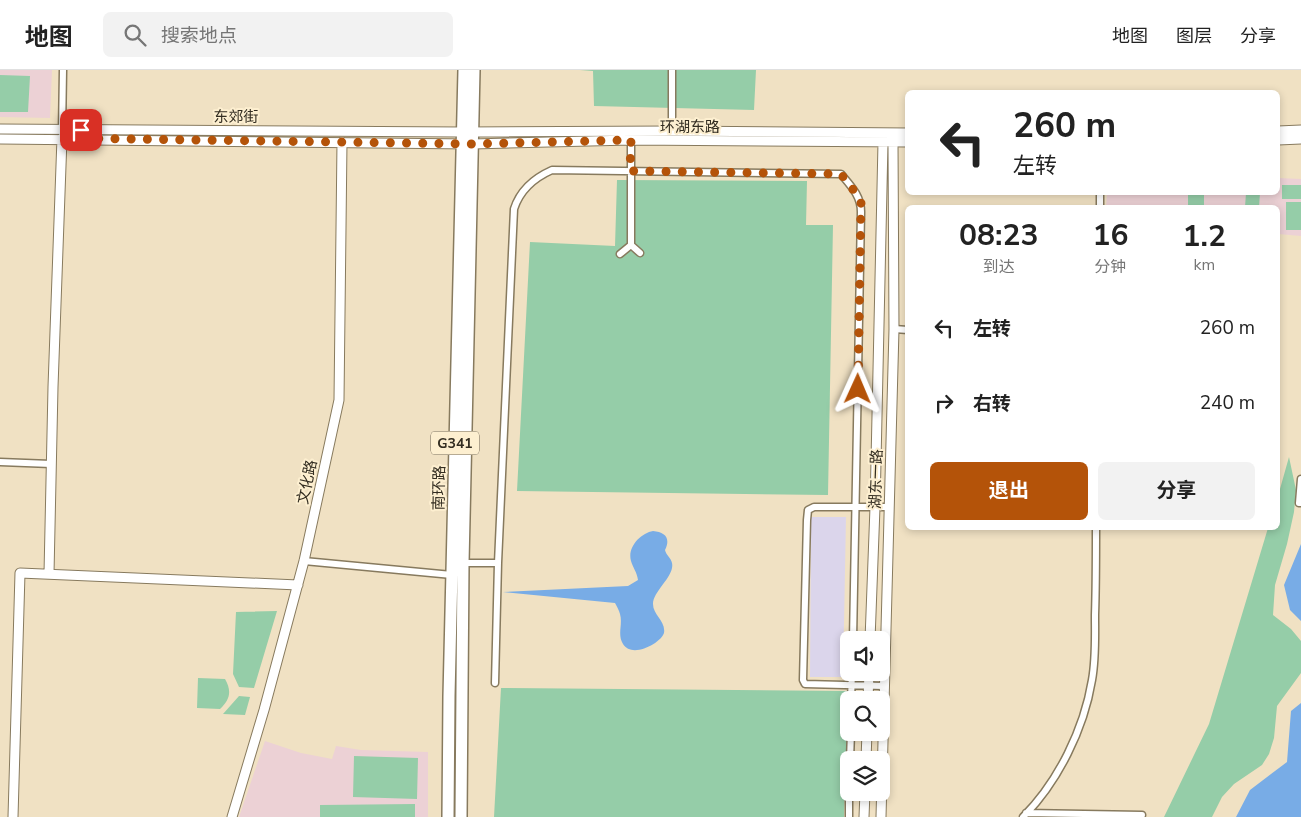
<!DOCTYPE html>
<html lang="zh">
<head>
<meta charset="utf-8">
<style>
  :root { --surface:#fff; --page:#f2f2f2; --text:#222; --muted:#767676; --line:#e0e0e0; --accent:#b45309 }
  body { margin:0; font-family:"Nunito Sans","Noto Sans SC",sans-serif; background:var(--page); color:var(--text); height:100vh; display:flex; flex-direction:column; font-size:19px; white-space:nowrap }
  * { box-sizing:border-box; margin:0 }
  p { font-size:16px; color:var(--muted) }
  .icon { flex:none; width:28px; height:28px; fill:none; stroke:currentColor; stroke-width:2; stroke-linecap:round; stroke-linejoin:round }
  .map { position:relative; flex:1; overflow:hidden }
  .drawer { position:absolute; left:905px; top:135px; width:375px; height:325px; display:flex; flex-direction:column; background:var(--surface); border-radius:8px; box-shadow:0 2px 8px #0003 }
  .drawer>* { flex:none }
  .hud { position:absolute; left:905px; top:20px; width:375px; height:105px; border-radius:8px; box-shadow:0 2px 8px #0003; background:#fff; color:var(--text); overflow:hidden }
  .fabs { position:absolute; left:840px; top:561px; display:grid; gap:10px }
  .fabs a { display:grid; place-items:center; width:50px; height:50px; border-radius:8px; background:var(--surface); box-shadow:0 2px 8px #0003; font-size:25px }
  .pin { position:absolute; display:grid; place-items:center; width:42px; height:42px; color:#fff; margin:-21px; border-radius:10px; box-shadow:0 2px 8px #0006 }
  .me { position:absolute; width:55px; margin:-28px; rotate:1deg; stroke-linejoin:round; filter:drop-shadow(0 0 4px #0008) }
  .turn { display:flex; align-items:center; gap:18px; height:105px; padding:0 25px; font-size:22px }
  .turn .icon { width:65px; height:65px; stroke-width:2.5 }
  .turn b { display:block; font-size:35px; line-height:42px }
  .eta { display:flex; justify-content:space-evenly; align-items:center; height:85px; text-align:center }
  .eta b { font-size:30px; font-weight:700; line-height:35px }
  .button { display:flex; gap:10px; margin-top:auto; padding:10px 25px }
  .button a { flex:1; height:58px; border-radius:8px; background:var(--accent); color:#fff; font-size:20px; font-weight:700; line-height:58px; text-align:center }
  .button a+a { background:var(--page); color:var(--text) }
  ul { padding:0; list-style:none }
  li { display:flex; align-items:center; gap:15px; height:75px; padding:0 25px }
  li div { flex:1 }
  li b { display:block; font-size:19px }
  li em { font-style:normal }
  header { display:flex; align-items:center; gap:30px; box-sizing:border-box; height:70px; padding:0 25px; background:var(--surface); border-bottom:1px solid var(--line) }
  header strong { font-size:24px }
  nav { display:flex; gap:28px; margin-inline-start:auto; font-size:18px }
  .search { width:350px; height:45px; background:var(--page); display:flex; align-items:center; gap:12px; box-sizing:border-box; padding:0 18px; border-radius:8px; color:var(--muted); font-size:19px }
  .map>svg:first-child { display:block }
  .commercial { fill:#dbd5eb }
  .education { fill:#ecd1d5 }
  .green { fill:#95cda8 }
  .water { fill:#78ace6 }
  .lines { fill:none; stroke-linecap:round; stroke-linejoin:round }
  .street-casing { stroke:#877a5e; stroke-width:9 }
  .secondary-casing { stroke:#877a5e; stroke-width:11 }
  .highway-casing { stroke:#877a5e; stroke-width:14 }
  .street { stroke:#fff; stroke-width:6 }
  .secondary { stroke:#fff; stroke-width:9 }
  .highway { stroke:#fff; stroke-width:11 }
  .route { stroke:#b45309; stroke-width:9; stroke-dasharray:0 16.2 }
  .labels { text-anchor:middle; stroke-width:4; stroke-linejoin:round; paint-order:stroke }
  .shield { fill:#fdefd0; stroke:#706756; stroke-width:1 }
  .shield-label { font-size:14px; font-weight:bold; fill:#332d21 }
  .street-label { font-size:15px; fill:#332d21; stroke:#fdefd0 }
</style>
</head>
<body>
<header>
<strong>地图</strong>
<div class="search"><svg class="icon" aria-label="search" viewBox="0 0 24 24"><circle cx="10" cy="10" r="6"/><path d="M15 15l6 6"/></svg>搜索地点</div>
<nav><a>地图</a><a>图层</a><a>分享</a></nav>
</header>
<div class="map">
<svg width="1301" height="747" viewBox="0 0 1301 747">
  <rect width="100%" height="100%" fill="#f0e1c3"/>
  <!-- commercial -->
  <path class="commercial" d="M811,447H846L843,607H810Z"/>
  <!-- education -->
  <path class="education" d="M0,0H52L50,48L0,47Z
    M1278,108L1301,109V166L1278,164V138H1106L1107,123L1278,122Z
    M265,671L301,683L332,689L336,676L361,680L428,682V747H239Z"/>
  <!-- green -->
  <path class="green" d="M580,0H756L754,40L594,36L593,1Z
    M0,5L30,6L28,42H0Z
    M617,110L807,111L806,155H833L828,425L517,421L530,172L615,176Z
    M1282,115H1301V129H1282Z
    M1188,123H1204V137H1188Z
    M1246,123H1260L1259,137H1245Z
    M1286,132H1301V160H1286Z
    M1289,387L1296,420L1294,442L1287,474L1275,515L1273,545L1291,559L1301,571V603L1277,636L1274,668L1269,684L1262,695L1234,714L1222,727L1212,747H1164L1209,654L1268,458H1278V426Z
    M277,541L254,618L239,617L233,604L236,542Z
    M198,608L225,609C232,621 230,630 220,639L197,638Z
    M501,618L848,621L844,747H494Z
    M239,626L250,627L245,645L223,644Z
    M354,686L418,688L417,729L353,727Z
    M415,734V747H320V735Z"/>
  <!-- water -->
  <path class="water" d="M653,461C665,462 671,468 665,480C666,485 671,488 672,493C675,506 653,521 653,534C653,545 666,551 664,563C661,573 632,589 623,574C617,565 623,554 620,544C619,540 617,537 615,533L503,522L628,516L638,510C637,502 633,498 631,491C627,477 641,463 653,461Z
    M1301,474V551L1290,540L1284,515Z
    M1301,633V747H1236L1250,720L1287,692L1291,641Z"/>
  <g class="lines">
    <!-- street casing -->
    <g class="street-casing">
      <path id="street" d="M672,0V61
        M62,62L63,0
        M1100,138V122
        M631,175L640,183
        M620,184L631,175V70
        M894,259L908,260
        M0,392L51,394
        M1301,409L1299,433H1301
        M304,491L452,505
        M463,493H498
        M495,613L498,493L514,139C520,120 534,108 552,100L841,104C851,116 861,126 861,142L853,570
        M884,616L805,614L803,610L807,450L808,440L814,437H889
        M851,630L852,602
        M850,690L851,662
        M1026,743L1142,745
        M849,747V722
        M1023,747C1058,712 1084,659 1092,610C1096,588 1095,567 1095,545C1096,516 1096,487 1096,458"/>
    </g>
    <!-- secondary casing -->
    <g class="secondary-casing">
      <path id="secondary" d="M0,59L462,62L672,61L908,63
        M1278,61L1301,60
        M0,69L472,74L631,70L908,72
        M1278,70L1301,69
        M49,504L53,317L62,68
        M870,570L875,437L883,72
        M868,630L869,602
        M866,690L867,662
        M13,747L20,503L298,515
        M232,747L264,640L304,491L339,330L342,72
        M864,747L865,722
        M881,747L894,259L893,72"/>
    </g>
    <!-- highway casing -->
    <g class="highway-casing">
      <path id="highway" d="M448,747L449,626L464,0
        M461,747L463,493L474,0"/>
    </g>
    <!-- street -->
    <use href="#street" class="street"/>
    <!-- secondary -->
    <use href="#secondary" class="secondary"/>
    <!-- highway -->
    <use href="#highway" class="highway"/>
  </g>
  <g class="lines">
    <!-- route -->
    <path class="route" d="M81,60L62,59V68L472,74L631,70L630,101L841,104L855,122L861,132L858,319"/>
  </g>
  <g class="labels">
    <!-- shield labels -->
    <rect class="shield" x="431" y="361.5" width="48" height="23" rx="4"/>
    <g class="shield-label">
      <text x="455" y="378">G341</text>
    </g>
    <!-- street labels -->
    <g class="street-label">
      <text x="236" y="52">东郊街</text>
      <text x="690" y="62">环湖东路</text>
      <text transform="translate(876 409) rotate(-88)" y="5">湖东一路</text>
      <text transform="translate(307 412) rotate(-78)" y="5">文化路</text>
      <text transform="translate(439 418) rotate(-89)" y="5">南环路</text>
    </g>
  </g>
</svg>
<div class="fabs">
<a><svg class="icon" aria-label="sound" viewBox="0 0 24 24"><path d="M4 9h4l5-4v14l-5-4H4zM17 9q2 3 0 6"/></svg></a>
<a><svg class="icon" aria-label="search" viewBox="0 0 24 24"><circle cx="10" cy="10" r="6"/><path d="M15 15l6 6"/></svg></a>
<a><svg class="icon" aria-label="layers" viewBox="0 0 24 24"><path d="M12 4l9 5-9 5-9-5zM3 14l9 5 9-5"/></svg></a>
</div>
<div class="pin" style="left:81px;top:60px;background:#d93025"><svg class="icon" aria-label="arrive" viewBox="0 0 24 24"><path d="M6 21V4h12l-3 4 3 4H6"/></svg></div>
<svg class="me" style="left:858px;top:319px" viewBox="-20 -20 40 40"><path d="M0-17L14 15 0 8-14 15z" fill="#b45309" stroke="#fff" stroke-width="4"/></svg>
<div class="hud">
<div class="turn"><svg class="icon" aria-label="left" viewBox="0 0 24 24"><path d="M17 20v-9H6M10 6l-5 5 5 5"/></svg><div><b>260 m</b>左转</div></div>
</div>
<section class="drawer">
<div class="eta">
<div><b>08:23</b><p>到达</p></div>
<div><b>16</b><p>分钟</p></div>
<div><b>1.2</b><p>km</p></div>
</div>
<ul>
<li><svg class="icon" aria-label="left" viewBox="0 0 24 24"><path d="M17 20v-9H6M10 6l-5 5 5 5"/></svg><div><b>左转</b></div><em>260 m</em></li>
<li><svg class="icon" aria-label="right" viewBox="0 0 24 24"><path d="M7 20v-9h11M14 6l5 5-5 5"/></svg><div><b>右转</b></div><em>240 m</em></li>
</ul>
<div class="button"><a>退出</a><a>分享</a></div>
</section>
</div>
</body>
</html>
